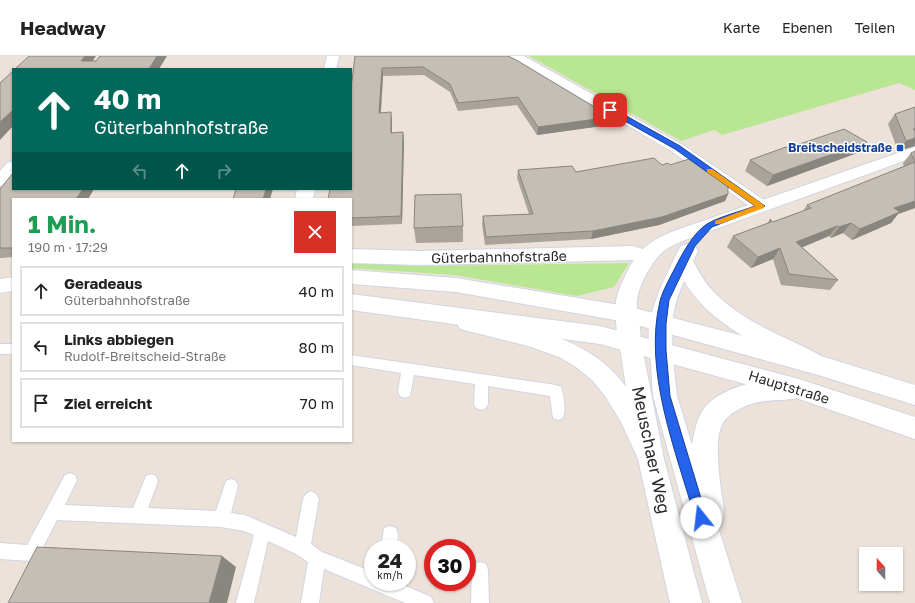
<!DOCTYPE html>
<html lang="de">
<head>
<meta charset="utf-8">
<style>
  :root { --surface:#fff; --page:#f6f6f6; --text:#222; --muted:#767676; --line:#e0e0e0 }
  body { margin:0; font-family:"Golos Text",sans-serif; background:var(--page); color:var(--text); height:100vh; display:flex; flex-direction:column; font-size:15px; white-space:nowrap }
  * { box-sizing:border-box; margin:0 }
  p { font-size:13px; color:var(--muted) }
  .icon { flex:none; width:22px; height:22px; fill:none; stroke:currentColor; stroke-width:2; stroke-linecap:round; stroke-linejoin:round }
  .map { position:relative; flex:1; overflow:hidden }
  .panel { position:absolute; left:12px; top:142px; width:340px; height:244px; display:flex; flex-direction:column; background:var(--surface); border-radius:0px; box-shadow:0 1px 3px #0004 }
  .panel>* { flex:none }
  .top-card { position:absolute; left:12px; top:12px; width:340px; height:122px; border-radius:0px; box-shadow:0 1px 3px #0004; background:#00695c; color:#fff; overflow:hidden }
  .needle { width:26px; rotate:339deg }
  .fabs { position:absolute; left:859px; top:491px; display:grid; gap:8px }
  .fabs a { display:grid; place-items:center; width:44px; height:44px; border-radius:0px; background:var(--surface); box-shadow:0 1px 3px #0004; font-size:20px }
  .speed { position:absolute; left:364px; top:483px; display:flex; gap:8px; font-size:20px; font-weight:700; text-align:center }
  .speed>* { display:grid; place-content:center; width:52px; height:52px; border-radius:50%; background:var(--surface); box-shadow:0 1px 3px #0004; line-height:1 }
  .speed small { font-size:10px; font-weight:400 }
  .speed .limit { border:6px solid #d22; background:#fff; color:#111 }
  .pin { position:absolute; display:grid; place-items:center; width:34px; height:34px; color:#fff; margin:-17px; border-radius:8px; box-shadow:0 2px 6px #0006 }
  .me { position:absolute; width:44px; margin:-22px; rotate:344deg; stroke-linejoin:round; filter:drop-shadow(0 0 3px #0008) }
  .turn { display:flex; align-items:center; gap:14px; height:84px; padding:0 16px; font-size:18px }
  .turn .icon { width:52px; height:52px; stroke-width:2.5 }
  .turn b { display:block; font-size:28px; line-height:34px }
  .lanes { display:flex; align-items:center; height:38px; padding:0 16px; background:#0003; justify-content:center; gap:20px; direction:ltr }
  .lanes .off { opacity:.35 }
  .round { display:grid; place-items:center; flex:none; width:42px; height:42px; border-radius:0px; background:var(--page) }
  .head { display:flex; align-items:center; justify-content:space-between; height:68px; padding:0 16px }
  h1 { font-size:24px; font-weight:700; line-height:30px; color:#1e9e55 }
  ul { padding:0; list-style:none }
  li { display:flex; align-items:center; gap:12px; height:50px; margin:0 8px 6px; padding:0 8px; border:2px solid var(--line); border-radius:0px }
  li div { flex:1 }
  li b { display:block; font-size:15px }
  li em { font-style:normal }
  header { display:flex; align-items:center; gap:24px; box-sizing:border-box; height:56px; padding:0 20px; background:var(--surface); border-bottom:1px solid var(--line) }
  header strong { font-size:19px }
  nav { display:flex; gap:22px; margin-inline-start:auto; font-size:14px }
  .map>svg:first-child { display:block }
  .green { fill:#b8e692 }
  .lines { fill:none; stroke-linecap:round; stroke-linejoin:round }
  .service-casing { stroke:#cfd5e3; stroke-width:2 }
  .minor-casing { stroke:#cfd5e3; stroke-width:2 }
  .tertiary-casing { stroke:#cfd5e3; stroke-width:2 }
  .secondary-casing { stroke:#cfd5e3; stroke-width:2 }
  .service { fill:#fff; fill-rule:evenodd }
  .minor { fill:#fff; fill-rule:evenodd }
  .tertiary { fill:#fff; fill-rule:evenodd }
  .secondary { fill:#fff; fill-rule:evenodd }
  .wall { fill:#a9a39c }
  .shaded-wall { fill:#89857f }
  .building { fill:#c4beb5; stroke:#89857f }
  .route { fill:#2563eb; stroke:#184099 }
  .slow { fill:#f59e0b }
  .transit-dot { fill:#1a4fb4; stroke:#fff; stroke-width:1.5 }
  .labels { text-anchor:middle; stroke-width:3; stroke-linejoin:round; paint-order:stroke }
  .far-transit-label { font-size:12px; font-weight:bold; fill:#164399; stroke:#fff; text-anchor:end }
  .street-label { font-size:14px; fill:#292929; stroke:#fff }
  .near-street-label { font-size:17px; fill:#292929; stroke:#fff }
</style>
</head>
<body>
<header>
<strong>Headway</strong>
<nav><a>Karte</a><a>Ebenen</a><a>Teilen</a></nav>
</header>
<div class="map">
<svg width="915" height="547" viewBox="0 0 915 547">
  <rect width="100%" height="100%" fill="#ece2da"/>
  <!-- green -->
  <path class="green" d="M529,0H915V34L899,27L722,79L714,74L681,85Z
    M351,207L421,210L629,207L614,231L577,240L454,219L351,212Z"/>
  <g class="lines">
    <!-- service casing -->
    <g class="service-casing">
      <path id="service" d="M0,288H13V298H0Z
        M351,299L556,329L561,331C564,339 566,354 563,362L558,364L553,362L550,340L488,330V348L486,352L481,354L476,352L474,348L475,328L414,319L410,340L405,342L400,340L398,336L401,317L351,309Z
        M70,417L75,419L77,424L65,449L133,452L146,420L151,418L156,420L158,425L148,452L216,455L226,425L231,423L236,425L238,430L231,457L245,459L296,481L303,443L306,438L311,435L316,438L319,443L311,488L322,496L373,516V526H397L431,541L434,547H405L324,513L319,547H301L308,506L296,498L268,485L254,547H236L254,479L244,475L221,471L57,464L37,503L31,505L0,503V487L27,489L65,419Z
        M390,470L396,472L398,478L397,492H381L384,472Z
        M480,506L486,508L488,514L489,547H471L472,514L474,508Z"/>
    </g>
    <!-- minor casing -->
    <g class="minor-casing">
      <path id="minor" d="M327,0H339L336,13H324Z
        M509,0H524L683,89L767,146L770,150L767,154L761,156L755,154L671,95Z
        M13,105V120L6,129L0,130V115L7,107Z
        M297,133H315L313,143H295Z
        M633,190L653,196L656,201L653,206L646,208L632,204L419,209L351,207V193L419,195Z
        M468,259C525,271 590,280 626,331L619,286L622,280L630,277L638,280L641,286L664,403L702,547H670L638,403L621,366L605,340L592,324L576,311L559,301L528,290L460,273L457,267L460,261Z
        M661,285L669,288L672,294L677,340L692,389C694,377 697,361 705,351C723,329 779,316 806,326L809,333L806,340C788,346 769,342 751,348C742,351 728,358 723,367C714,383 719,416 721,434C723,447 726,457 721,470L718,471L742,547H710L653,340L650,294L653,288Z"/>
    </g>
    <!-- tertiary casing -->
    <g class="tertiary-casing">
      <path id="tertiary" d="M915,91V101L685,184C678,187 671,190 665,194C653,203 637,231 637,247C636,262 645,279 638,292L630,295L622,292C616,281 615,260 616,247C616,236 632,203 641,195C650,186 660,181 671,176Z
        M688,188L695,190L698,195L693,205C699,216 705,227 714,236C741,265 784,280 818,298L822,305L818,312L810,314L802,312C759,288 710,269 684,225C678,239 674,251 672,267C671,278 675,290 669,300L661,303L653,300C638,271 665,222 678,195L681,190Z"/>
    </g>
    <!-- secondary casing -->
    <g class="secondary-casing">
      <path id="secondary" d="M351,214L456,222L626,250L818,299L915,329V349L818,319L626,266L456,236L351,228Z
        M13,221V235L0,237V223Z
        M351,238L600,270L799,323L915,361V383L799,343L600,288L351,254Z"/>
    </g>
    <!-- service -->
    <use href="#service" class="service"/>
    <!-- minor -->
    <use href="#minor" class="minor"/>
    <!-- tertiary -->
    <use href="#tertiary" class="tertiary"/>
    <!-- secondary -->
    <use href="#secondary" class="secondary"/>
  </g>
  <!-- wall -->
  <path class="wall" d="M355,0H508L609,69L537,79L517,49L458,55L450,36L424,19L383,20L381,57L392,65V77L403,76L404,85L402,168L351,170L352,25Z
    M915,51V90L898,95L888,68L895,58Z
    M867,86L860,96L767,130L745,115L750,104L788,92Z
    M915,95V152L898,158L891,167L852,184L843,177L831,182L829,180L802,191L838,224L830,234L781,229L773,203L751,212L727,191L733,180L767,168L770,163L773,166L803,155L807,149L904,111L903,107L911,97Z
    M662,109H670L728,138L725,145L659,169L591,183L485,189L482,168L483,160L529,158L517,122L518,114L576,116Z
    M0,133H94L88,143H13V201L0,202Z
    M463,170V186L416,187L414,172Z"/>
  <!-- shaded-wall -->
  <path class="shaded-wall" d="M85,0H96L87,13L81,5Z
    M157,0H167L159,13H149Z
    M382,12L383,20L380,65L379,57Z
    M12,54H13V70L0,84V66Z
    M391,56L392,65V85L391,77Z
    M611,61L609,69L537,79L538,71Z
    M403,76L404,85L402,168L401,160Z
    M915,82V90L898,95L906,85Z
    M867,86L860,96L767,130L773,119Z
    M83,133H94L88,143H76Z
    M266,133H273L270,143H263Z
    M728,138L725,145L659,169L591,183L593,175Z
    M915,145V152L898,158L891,167L852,184L860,173L894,152Z
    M851,167L843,177L831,182L839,171Z
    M837,170L829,180L789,197L796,186Z
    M780,192L773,203L751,212L758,201Z
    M222,500L236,511L227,547H209Z"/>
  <!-- building -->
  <path class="building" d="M29,0H85L81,5H96L100,0H157L149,13H15Z
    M355,0H508L518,5L611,61L538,71L518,41L458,47L450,28L423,11L382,12L379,57L391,56V77L403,76L401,160L351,162V143H328L330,133H351V25H352Z
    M13,15V54L0,66V27Z
    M915,51V73H913L915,74V82L906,85L895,58Z
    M844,73L867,86L773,119L750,104L786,91L788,92Z
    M915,95V145L894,152L900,156L860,173L851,167L839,171L837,170L796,186L838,224L789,218L780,192L758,201L733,180L771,166L770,163L773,166L811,152L807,149L915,106L911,97Z
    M654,102L662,109L668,107L670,109L689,103L711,119L715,118L728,127V138L662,161L593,175L486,181L483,160L533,158L518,114L572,110L576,116Z
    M13,117V133H83L76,143H13V192H0V133Z
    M236,133H266L263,143H233Z
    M461,138L463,170L414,172L415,139Z
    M37,491L222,500L209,547H8Z"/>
  <!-- route -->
  <path class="route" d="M607,52H612L680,90L765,150L712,171L695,190L669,244L666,268V294L670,340L707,462L705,466L701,467L697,466L695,462C676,395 643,315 660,245C663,234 670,222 675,212C682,198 694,176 707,168C718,161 742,155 755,150L675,93L607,55Z"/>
  <!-- slow -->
  <path class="slow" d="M707,113H712L764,149V152L720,168H715V165L755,150L707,116Z"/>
  <!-- markers -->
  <rect class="transit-dot" x="896" y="88" width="8" height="8" rx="2"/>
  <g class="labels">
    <!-- far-transit labels -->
    <g class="far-transit-label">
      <text x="892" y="96">Breitscheidstraße</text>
    </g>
    <!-- street labels -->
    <g class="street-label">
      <text transform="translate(499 201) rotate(-1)" y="5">Güterbahnhofstraße</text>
      <text transform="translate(789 331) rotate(17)" y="5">Hauptstraße</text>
    </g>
    <!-- near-street labels -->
    <g class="near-street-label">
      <text transform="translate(651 394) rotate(78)" y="6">Meuschaer Weg</text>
    </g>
  </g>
</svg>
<div class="fabs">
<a><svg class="needle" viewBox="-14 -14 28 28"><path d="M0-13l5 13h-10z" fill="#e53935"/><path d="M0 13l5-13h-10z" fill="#767676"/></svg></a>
</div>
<div class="speed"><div>24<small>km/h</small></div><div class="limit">30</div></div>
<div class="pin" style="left:610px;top:54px;background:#d93025"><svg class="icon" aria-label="arrive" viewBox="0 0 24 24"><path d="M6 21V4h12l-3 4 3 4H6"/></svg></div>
<svg class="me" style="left:701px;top:462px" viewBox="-20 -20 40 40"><circle r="19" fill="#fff"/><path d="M0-13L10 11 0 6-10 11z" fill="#2563eb"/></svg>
<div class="top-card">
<div class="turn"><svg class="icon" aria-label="ahead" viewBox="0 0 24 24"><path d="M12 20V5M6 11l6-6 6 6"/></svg><div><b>40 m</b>Güterbahnhofstraße</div></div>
<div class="lanes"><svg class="icon off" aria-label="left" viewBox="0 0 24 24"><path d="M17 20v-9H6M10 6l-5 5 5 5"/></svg><svg class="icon" aria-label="ahead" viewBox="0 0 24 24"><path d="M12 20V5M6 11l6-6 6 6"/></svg><svg class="icon off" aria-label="right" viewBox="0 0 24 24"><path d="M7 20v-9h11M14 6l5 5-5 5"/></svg></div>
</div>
<section class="panel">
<div class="head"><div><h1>1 Min.</h1><p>190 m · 17:29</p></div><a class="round" style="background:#d93025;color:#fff"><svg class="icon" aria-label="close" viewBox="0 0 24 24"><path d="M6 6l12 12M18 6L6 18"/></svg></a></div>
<ul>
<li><svg class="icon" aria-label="ahead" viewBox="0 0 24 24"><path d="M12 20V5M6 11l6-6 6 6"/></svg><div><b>Geradeaus</b><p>Güterbahnhofstraße</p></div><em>40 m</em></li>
<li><svg class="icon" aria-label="left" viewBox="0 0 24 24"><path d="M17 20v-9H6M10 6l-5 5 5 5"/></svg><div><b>Links abbiegen</b><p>Rudolf-Breitscheid-Straße</p></div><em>80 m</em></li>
<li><svg class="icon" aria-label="arrive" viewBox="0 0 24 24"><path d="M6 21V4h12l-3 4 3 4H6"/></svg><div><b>Ziel erreicht</b></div><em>70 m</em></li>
</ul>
</section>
</div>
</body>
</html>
